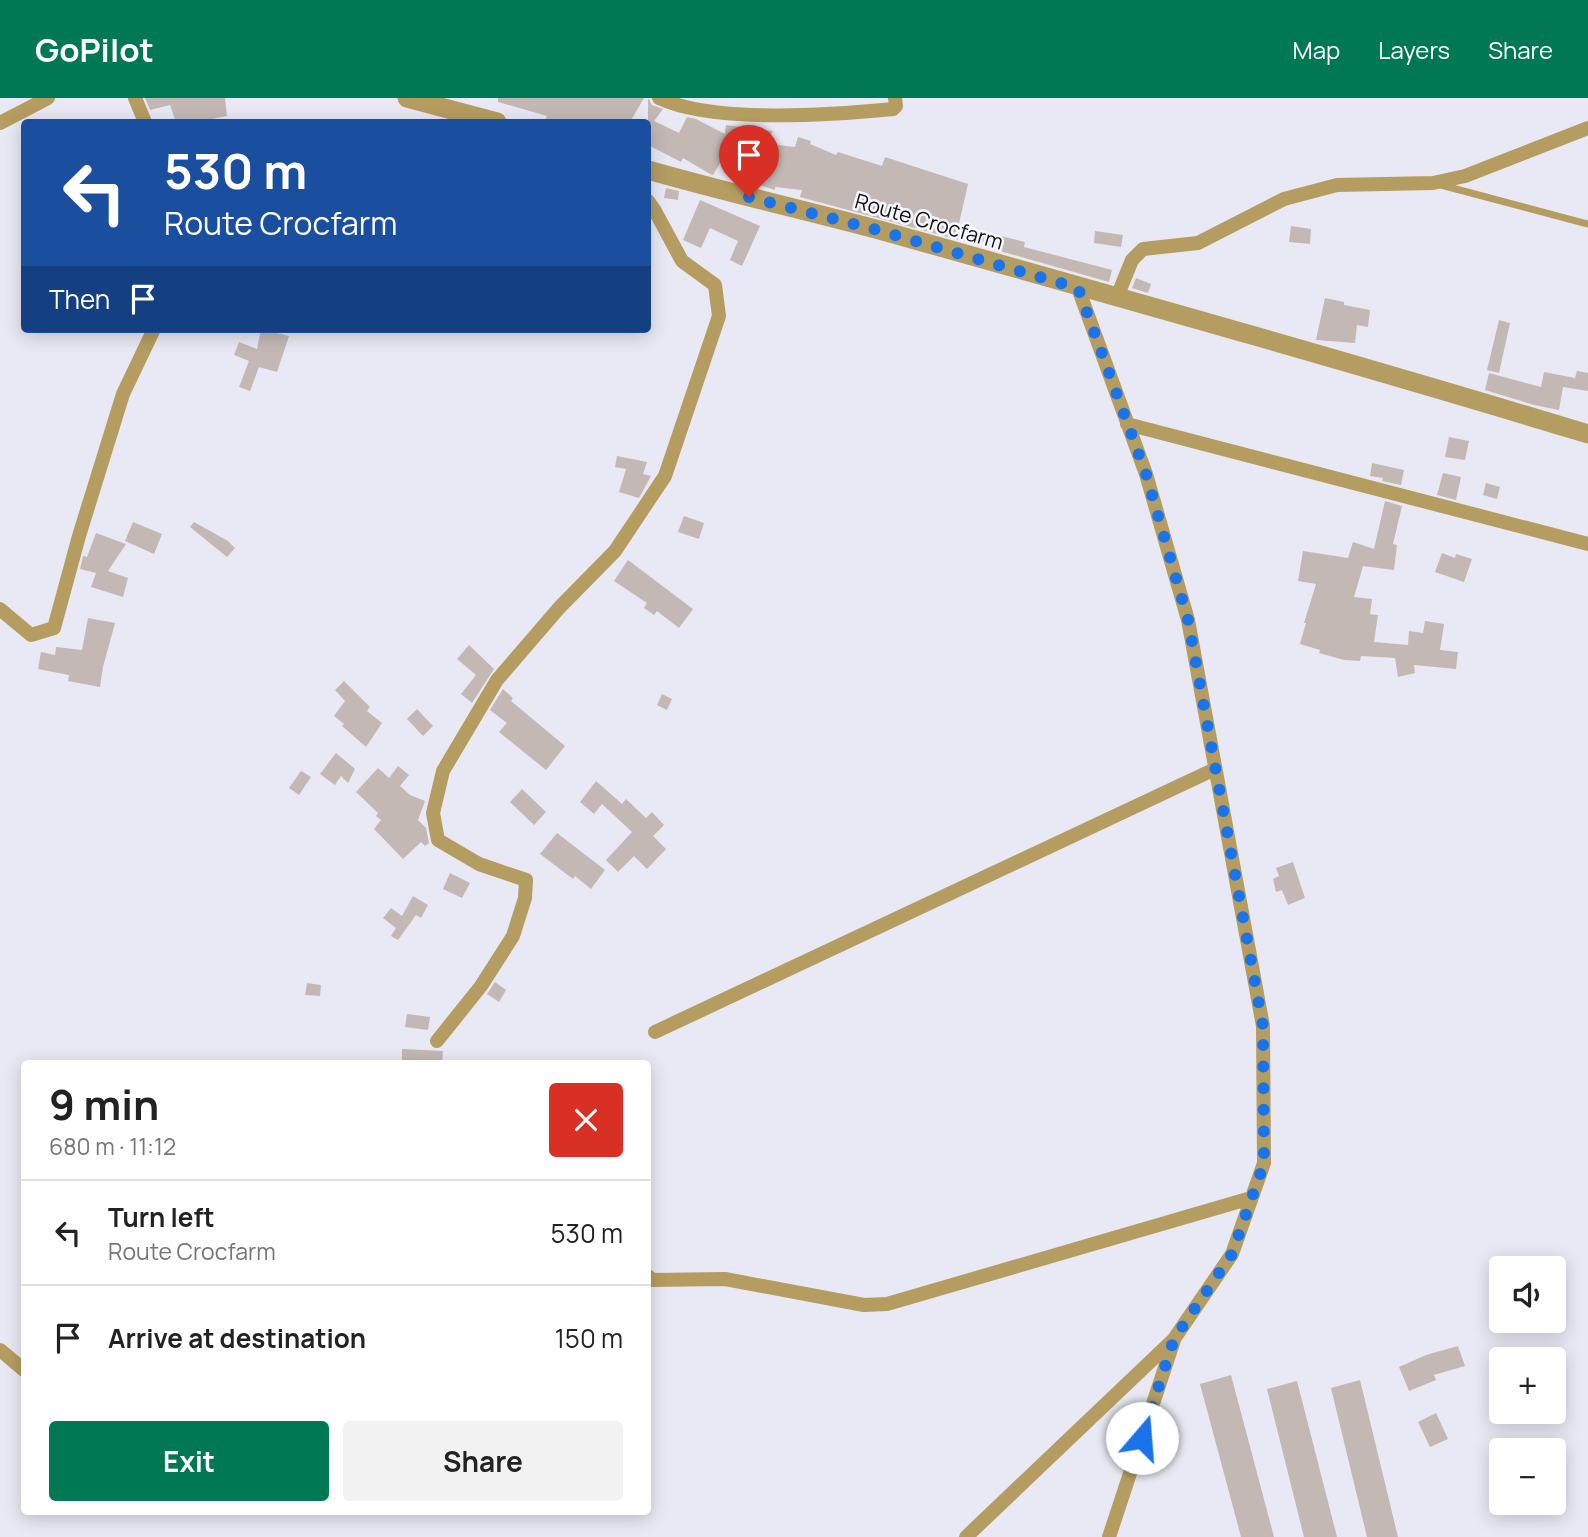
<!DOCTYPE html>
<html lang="en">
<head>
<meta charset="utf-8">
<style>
  :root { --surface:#fff; --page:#f2f2f2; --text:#222; --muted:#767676; --line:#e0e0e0; --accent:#007854 }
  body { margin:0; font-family:Manrope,sans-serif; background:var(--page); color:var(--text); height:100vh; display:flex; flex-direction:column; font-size:26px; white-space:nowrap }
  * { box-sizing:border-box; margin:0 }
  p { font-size:23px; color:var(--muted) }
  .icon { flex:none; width:38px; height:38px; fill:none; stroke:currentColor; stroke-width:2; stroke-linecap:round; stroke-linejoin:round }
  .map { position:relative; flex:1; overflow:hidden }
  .sheet { position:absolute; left:21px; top:962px; width:630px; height:455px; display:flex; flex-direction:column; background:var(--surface); border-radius:7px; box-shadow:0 4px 18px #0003 }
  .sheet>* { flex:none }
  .hud { position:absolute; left:21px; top:21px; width:630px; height:214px; border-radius:7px; box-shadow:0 4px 18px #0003; background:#1a4fa0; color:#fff; overflow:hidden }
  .controls { position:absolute; left:1489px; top:1158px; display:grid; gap:14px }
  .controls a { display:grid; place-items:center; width:77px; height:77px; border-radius:7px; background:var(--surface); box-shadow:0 4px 18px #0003; font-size:35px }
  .pin { position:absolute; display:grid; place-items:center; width:60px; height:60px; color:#fff; margin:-72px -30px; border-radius:50% 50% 50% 0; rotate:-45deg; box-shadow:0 0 7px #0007 }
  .pin .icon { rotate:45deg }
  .me { position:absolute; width:77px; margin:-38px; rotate:18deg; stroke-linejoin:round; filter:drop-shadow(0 0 5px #0008) }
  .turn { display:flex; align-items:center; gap:24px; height:147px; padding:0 28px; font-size:32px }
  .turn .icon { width:91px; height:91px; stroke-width:2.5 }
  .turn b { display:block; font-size:49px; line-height:60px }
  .then { display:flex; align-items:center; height:66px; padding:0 28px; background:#0003; gap:14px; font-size:26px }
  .round { display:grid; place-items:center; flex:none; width:74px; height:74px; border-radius:7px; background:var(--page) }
  .headline { display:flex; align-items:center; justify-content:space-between; height:119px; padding:0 28px }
  h1 { font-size:42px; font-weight:700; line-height:52px }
  .primary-button { display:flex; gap:14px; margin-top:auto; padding:14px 28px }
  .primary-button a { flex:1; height:80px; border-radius:7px; background:var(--accent); color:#fff; font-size:28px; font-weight:700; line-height:80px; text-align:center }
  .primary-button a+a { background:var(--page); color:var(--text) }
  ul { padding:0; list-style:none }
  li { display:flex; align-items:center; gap:21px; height:105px; padding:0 28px; border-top:2px solid var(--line) }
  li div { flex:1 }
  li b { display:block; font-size:26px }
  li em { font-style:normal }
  header { display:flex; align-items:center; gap:42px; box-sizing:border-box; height:98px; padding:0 35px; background:var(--accent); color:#fff }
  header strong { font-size:33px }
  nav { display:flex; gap:38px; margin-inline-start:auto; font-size:24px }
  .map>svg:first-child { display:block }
  .building { fill:#c4b8b4 }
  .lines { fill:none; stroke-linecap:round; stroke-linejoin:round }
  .service { stroke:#b59c61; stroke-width:7 }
  .minor { stroke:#b59c61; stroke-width:14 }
  .tertiary { stroke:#b59c61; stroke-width:19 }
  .route { stroke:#1a73e8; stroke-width:12; stroke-dasharray:0 21.6 }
  .labels { text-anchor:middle; stroke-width:5; stroke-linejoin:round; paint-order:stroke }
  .street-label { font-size:21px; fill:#131317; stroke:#f6f7fe }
</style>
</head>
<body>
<header>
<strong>GoPilot</strong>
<nav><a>Map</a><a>Layers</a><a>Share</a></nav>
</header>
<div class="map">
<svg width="1588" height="1439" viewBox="0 0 1588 1439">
  <rect width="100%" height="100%" fill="#e8e9f4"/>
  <!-- building -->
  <path class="building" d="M145,0H225L227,18L197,24H176L170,7L150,12Z
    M498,0H644L630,24H544L547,18L498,4Z
    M648,0L652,7L663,11L654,23L679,35L687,19L696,21L725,36L726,27L772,33L770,46L795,49L798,39L811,43L810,46L836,57L838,54L882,68L885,59L968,86L958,130L973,131L1025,144L1024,149L1112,172L1109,184L986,149L987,144L963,143L800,99L802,92L775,89V92L741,81L748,58L726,55L713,77L710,76L683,60L681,64L648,47Z
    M666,90L679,93L678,102L664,100Z
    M700,102L760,128L742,168L730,162L738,143L710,130L701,150L683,142Z
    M1291,128L1311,131L1310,146L1289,144Z
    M1095,133L1123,137L1121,149L1094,145Z
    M1136,180L1151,186L1148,195L1132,190Z
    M1325,200L1344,204V207L1370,212L1368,229L1357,227L1355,245L1316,242Z
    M1499,222L1510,225L1499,275L1487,272Z
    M261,231L289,238L277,274L259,269L250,293L239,289L249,263L234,257L239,244L257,251Z
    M1577,273L1588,275V293L1563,289L1559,312L1534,307L1485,292L1489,275L1541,289L1544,274L1575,280Z
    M1449,339L1469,343L1465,362L1445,359Z
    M617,358L647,364L643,376L651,378L639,400L619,394L626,371L615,369Z
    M1372,365L1404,372L1401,387L1382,383L1383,380L1370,378Z
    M1443,375L1461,379L1456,402L1437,397Z
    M1486,385L1500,389L1497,401L1483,397Z
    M1385,403L1402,408L1393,446L1397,447L1394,472L1363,468L1354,499L1372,501L1370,516L1378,517L1374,544L1408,547L1409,533L1423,535L1425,523L1444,526L1440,552L1458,554L1456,571L1414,567L1415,575L1398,579L1395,560L1361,558L1360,563L1344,562L1319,555L1320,552L1300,546L1306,525H1304L1316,486L1298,483L1303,453L1348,460L1353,444L1374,451Z
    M684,418L704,425L699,441L678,434Z
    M133,424L162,436L154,456L125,443Z
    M194,424L228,443L235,450L227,459L190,429Z
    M96,435L126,446L108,473L128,480L123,499L91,489L96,475L80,471L83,458L87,459Z
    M1442,455L1455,460L1456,456L1472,461L1464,484L1435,474Z
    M628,462L693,511L679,530L657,513L654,517L644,510L647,505L614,483Z
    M88,520L115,525L103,569L100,589L68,583L69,577L38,571L41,554L55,557L56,549L82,552Z
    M469,547L494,571L472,605L461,596L476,577L457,561Z
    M344,583L370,609L367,613L382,625L366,649L342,628L344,626L334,618L345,603L335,592Z
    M503,591L513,600L511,603L565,648L546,672L499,634L507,625L490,612Z
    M662,596L672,601L667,612L657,607Z
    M417,611L433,628L423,638L407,621Z
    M336,655L355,671L348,685L341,678L335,687L320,676Z
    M398,668L409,677L400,688L410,697L425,703L418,722L426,730L429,745L425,748L421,744L403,761L374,731L381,722L376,718L378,715L356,694L378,670L389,680Z
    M301,673L311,679L299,697L289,690Z
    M596,683L622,706L626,701L646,720L652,714L664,727L653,738L666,751L647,771L634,758L618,774L606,762L632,734L602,706L594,716L580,704Z
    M522,691L546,714L534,727L510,704Z
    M557,735L605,772L591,791L575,778L573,781L540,756Z
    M1293,764L1305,800L1288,807L1282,792L1276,794L1273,781L1279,778L1276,770Z
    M450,775L470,785L462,800L443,791Z
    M413,798L428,807L421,820L416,817L398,842L391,838L396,830L383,820L391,810L402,818Z
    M495,884L506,892L499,904L487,896Z
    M307,885L321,887L320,898L305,897Z
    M407,916L430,919L428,932L405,929Z
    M402,951L443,953L442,966H402Z
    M1458,1248L1465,1268L1434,1277L1436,1282L1409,1293L1399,1269L1426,1257Z
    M1231,1277L1274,1439H1241L1200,1286Z
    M1360,1282L1398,1439H1367L1331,1290Z
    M1297,1283L1337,1439H1304L1267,1291Z
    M1436,1315L1448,1341L1430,1349L1418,1324Z"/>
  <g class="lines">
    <!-- service -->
    <path class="service" d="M1441,87L1588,126"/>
    <!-- minor -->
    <path class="minor" d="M135,0L145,24
      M659,0C714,26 831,17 893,11L896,8L895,0
      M0,25L48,0
      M1117,199L1132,162L1143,151L1198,145L1284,101L1337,87L1433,85L1465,78L1588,30
      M1127,326L1588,446
      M0,511L31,537L54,530L79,438L123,296L154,231
      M655,934L1215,671
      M437,943L481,888L513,838L525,800L526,782L479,766L438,742L433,715L443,673L497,582L559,510L615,453L665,378L719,218L715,187L682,163L655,113L648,103
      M648,1178L652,1182L725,1181L864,1207L887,1206L1251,1100
      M0,1252L24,1272
      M966,1439L1174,1241L1232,1156L1264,1065L1263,928L1188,522L1146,376L1078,190
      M1109,1439L1174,1242"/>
    <!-- tertiary -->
    <path class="tertiary" d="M407,0L497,24
      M648,72C725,94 804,112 883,133C1118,199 1354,265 1588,336"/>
  </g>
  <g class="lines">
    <!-- route -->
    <path class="route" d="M749,99L881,133L1078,190L1146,376L1188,522L1263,928L1264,1065L1232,1156L1174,1241L1142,1340"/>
  </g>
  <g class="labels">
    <!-- street labels -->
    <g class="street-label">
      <text transform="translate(929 124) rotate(16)" y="7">Route Crocfarm</text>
    </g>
  </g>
</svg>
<div class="controls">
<a><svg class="icon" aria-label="sound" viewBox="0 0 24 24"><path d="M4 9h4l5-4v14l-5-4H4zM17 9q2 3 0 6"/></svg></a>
<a>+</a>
<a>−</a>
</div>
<div class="pin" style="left:749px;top:99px;background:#d93025"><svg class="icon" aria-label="arrive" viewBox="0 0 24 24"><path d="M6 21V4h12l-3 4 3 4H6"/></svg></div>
<svg class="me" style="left:1142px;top:1340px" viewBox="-20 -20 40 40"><circle r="19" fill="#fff"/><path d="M0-13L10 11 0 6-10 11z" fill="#1a73e8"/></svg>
<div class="hud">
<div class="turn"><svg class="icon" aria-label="left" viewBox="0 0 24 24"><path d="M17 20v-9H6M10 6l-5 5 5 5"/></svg><div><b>530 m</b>Route Crocfarm</div></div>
<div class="then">Then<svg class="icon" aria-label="arrive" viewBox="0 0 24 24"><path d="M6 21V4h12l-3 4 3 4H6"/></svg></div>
</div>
<section class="sheet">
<div class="headline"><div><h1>9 min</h1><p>680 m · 11:12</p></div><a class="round" style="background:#d93025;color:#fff"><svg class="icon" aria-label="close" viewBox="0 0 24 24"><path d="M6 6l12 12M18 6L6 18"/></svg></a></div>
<ul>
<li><svg class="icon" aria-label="left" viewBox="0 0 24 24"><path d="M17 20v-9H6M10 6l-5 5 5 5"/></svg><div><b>Turn left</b><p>Route Crocfarm</p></div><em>530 m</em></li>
<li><svg class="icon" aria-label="arrive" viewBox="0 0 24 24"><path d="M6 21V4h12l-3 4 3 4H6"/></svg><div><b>Arrive at destination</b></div><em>150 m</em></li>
</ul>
<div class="primary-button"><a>Exit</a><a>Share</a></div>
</section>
</div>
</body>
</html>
